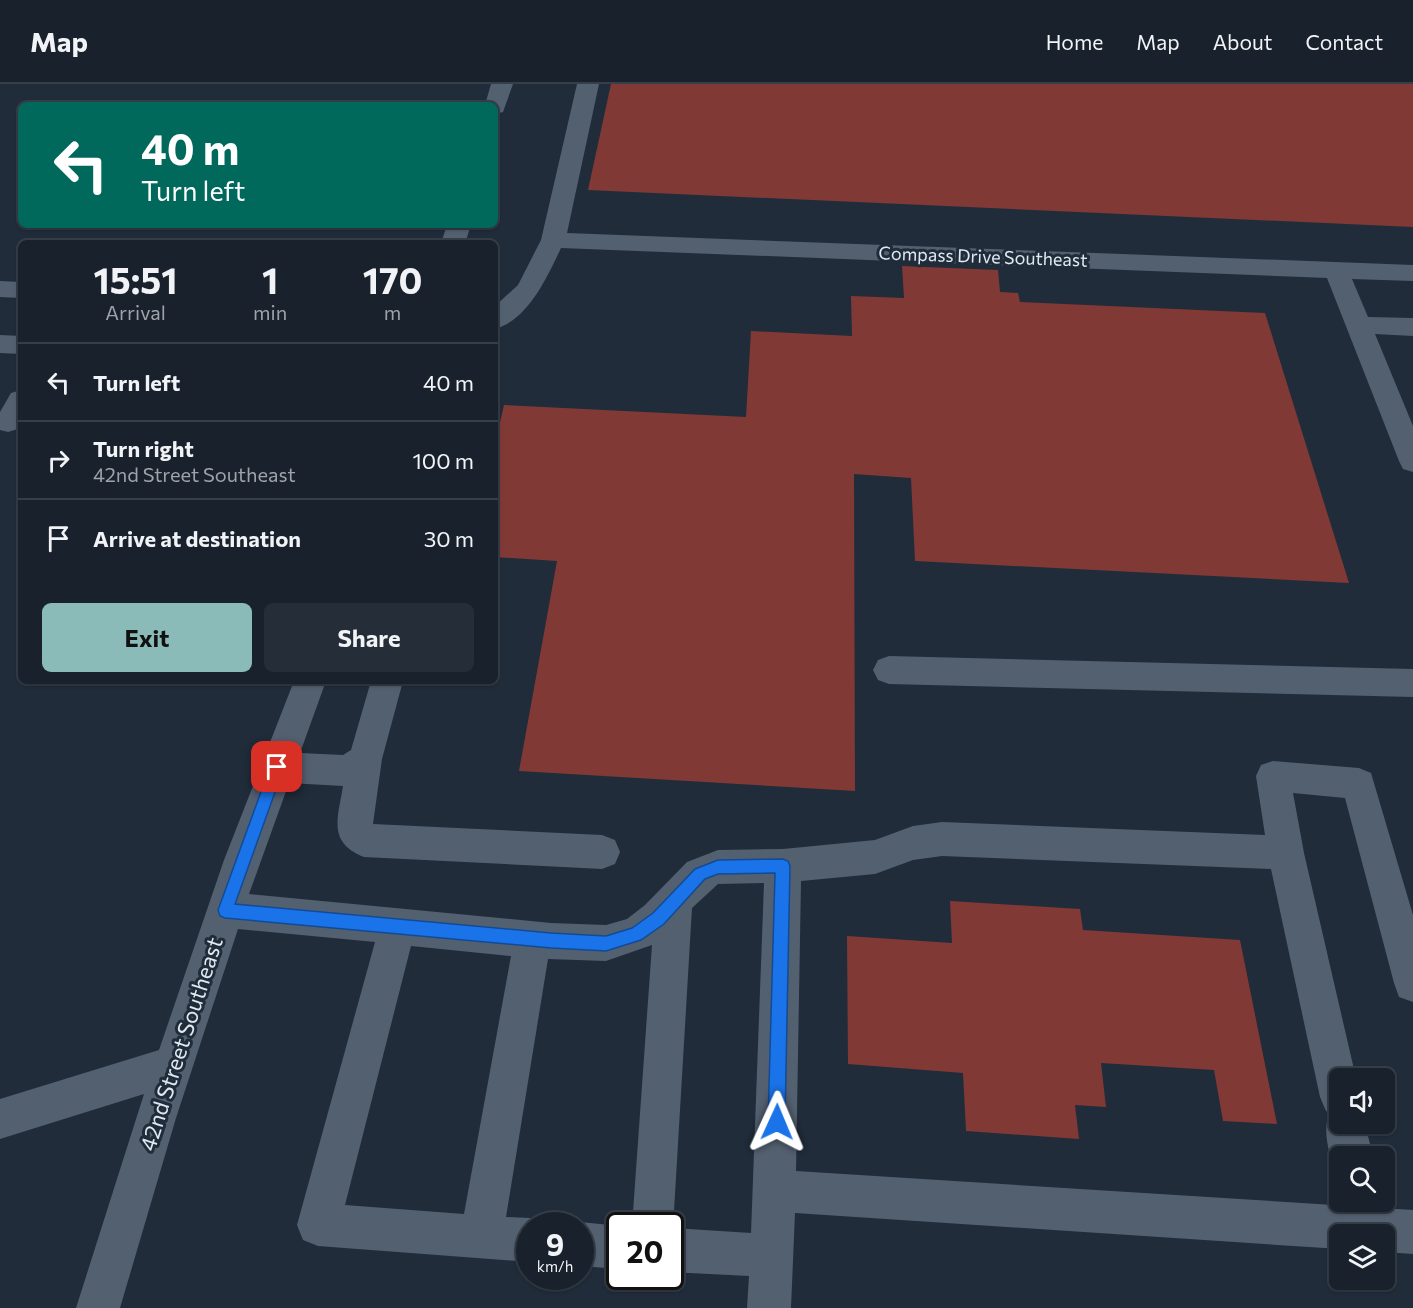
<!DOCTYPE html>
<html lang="en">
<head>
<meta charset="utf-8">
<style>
  :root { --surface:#18212c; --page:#252e38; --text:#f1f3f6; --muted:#9fa3a9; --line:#363e48; --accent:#8bbbb9 }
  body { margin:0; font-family:Commissioner,sans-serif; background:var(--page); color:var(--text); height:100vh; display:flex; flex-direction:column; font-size:22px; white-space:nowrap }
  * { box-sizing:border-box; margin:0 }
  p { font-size:20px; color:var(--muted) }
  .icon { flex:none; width:33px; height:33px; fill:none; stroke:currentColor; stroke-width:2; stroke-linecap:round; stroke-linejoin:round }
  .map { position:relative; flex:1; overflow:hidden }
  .details { position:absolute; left:18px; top:156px; width:480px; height:444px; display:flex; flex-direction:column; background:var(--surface); border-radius:9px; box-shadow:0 2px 4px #0004,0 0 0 2px var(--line) }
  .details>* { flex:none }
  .top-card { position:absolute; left:18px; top:18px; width:480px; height:126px; border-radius:9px; box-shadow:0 2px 4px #0004,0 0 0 2px var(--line); background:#00695c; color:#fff; overflow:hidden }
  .tools { position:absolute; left:1329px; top:984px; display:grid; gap:12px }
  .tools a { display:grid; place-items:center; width:66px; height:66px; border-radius:9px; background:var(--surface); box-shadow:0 2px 4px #0004,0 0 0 2px var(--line); font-size:30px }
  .speed { position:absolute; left:516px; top:1128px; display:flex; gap:12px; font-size:30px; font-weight:700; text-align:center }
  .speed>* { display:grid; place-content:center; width:78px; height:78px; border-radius:50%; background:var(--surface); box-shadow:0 2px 4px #0004,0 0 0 2px var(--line); line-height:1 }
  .speed small { font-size:15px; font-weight:400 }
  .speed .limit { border:3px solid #111; border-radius:9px; background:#fff; color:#111 }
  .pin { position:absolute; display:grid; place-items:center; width:51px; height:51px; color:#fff; margin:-26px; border-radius:12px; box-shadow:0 3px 9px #0006 }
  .me { position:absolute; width:66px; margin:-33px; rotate:1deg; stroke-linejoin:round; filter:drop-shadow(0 0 4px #0008) }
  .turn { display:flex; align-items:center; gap:21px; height:126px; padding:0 24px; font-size:27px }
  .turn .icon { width:78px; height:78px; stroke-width:2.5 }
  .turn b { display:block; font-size:42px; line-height:51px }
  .eta { display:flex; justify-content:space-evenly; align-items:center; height:102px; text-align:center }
  .eta b { font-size:36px; font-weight:700; line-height:42px }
  .button { display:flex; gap:12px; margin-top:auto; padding:12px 24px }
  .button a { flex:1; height:69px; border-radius:9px; background:var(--accent); color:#111; font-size:24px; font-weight:700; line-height:69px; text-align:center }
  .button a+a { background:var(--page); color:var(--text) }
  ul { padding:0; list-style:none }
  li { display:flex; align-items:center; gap:18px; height:78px; padding:0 24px; border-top:2px solid var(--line) }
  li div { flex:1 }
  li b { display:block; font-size:22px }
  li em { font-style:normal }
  header { display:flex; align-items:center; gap:36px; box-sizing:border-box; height:84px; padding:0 30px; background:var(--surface); border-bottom:2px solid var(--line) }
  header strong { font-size:28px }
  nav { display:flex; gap:33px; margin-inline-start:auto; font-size:21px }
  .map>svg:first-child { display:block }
  .building { fill:#813936 }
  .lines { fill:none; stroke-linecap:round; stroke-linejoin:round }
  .minor { fill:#536070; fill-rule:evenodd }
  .route { fill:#1a73e8; stroke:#114b97; stroke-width:1.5 }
  .labels { text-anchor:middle; stroke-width:6; stroke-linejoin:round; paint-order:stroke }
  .far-street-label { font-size:18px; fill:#e0e8f1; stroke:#202c3a }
  .street-label { font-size:22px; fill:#e0e8f1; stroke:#202c3a }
</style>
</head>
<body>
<header>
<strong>Map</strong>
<nav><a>Home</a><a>Map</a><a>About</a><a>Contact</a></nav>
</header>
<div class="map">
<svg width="1413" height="1224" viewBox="0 0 1413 1224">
  <rect width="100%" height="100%" fill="#202c3a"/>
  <!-- building -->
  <path class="building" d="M611,0H1413V143L588,106Z
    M902,182L998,186L1000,208L1018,209L1020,218L1265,229L1349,499L915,477L911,394L854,390L855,707L519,687L557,477L495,473V360L504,321L746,333L751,247L852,252L851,212L904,214Z
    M950,817L1080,825L1083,846L1240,856L1277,1040L1223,1037L1214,986L1101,979L1106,1023L1075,1021L1079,1055L966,1047L963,989L848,980L847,852L952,859Z"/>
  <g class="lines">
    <!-- minor -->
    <path class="minor" d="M491,0H513L503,28L495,30V21H485Z
      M577,0H599L567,149L1413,181V197L1352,195L1368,233L1413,234V252L1375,250L1413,342V388L1403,385L1399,377L1327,194L561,164C547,193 529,235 495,245V222L518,201L541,156Z
      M447,141H471L465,159H441Z
      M0,197L21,198V214L0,213Z
      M0,251L21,252V270L0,269Z
      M21,306V340L18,345L8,348L0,346V328L11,309Z
      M889,572L1413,585V613L889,600L878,596L873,586L878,576Z
      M294,597H326L300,669L343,671L351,666L371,597H403L382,675L373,740L602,751L615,756L620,768L615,780L602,785L364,773C327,758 338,734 343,702L289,699L249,810L551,839L606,841L627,835L645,821L687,778L718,766L783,765L875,756L913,742L942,738L1265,751L1256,692L1261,681L1273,677L1359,684L1371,689L1413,831V918L1399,913L1394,899L1345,714L1293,709L1304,769L1356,994H1340V1040H1365L1373,1072H1340V1088C1327,1075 1323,1044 1329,1029L1326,1027L1320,1013L1271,785L942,772L913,776L875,790L801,797L796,1087L1413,1126V1170L1384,1168V1150H1340V1165L795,1129L791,1224H747L749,1192L670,1188V1142H632L652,861L606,877L548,875L506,1133L530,1134L545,1141L530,1142V1178L318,1162L303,1156L297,1141L375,858L238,845L176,1034L120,1224H76L144,1010L0,1055V1015L159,966L224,776ZM764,799L751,1149L673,1144L692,824L718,800ZM411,862L511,872L464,1130L345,1121Z
      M580,1138L620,1142V1185L580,1182V1142H572Z"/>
  </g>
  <!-- route -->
  <path class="route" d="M277,677L284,683L235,820L551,849L606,852L632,844L653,829L695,785L718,776L783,775L788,777L790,782L785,1038L783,1044L777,1046L771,1044L768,1038L775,789L718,790L705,795L664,840L641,856L606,867L551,864L225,834L220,832L218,826L270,683Z"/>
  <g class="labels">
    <!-- far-street labels -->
    <g class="far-street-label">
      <text transform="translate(983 173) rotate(2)" y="6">Compass Drive Southeast</text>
    </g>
    <!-- street labels -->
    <g class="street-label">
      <text transform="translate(181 960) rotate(-72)" y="8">42nd Street Southeast</text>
    </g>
  </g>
</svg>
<div class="tools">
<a><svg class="icon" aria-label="sound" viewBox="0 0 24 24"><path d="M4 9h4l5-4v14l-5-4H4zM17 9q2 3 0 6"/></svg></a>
<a><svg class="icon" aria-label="search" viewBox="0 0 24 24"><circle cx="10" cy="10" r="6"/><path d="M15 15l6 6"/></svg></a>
<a><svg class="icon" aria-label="layers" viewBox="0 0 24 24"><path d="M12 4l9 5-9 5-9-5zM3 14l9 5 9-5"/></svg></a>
</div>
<div class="speed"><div>9<small>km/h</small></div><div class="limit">20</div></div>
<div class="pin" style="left:277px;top:683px;background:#d93025"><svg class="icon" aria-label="arrive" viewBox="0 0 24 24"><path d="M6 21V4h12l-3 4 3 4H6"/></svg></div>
<svg class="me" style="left:777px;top:1038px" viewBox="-20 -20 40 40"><path d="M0-17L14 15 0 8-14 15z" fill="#1a73e8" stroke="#fff" stroke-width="4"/></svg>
<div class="top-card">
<div class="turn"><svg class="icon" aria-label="left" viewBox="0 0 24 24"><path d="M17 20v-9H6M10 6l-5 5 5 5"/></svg><div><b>40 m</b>Turn left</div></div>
</div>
<section class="details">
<div class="eta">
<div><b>15:51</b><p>Arrival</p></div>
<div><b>1</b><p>min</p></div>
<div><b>170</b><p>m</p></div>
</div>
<ul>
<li><svg class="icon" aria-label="left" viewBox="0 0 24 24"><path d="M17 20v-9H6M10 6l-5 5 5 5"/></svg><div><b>Turn left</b></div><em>40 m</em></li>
<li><svg class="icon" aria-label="right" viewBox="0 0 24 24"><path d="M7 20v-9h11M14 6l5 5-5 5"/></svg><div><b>Turn right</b><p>42nd Street Southeast</p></div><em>100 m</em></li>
<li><svg class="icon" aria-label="arrive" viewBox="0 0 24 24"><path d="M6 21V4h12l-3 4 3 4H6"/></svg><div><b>Arrive at destination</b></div><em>30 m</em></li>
</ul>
<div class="button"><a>Exit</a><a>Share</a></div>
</section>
</div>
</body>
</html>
